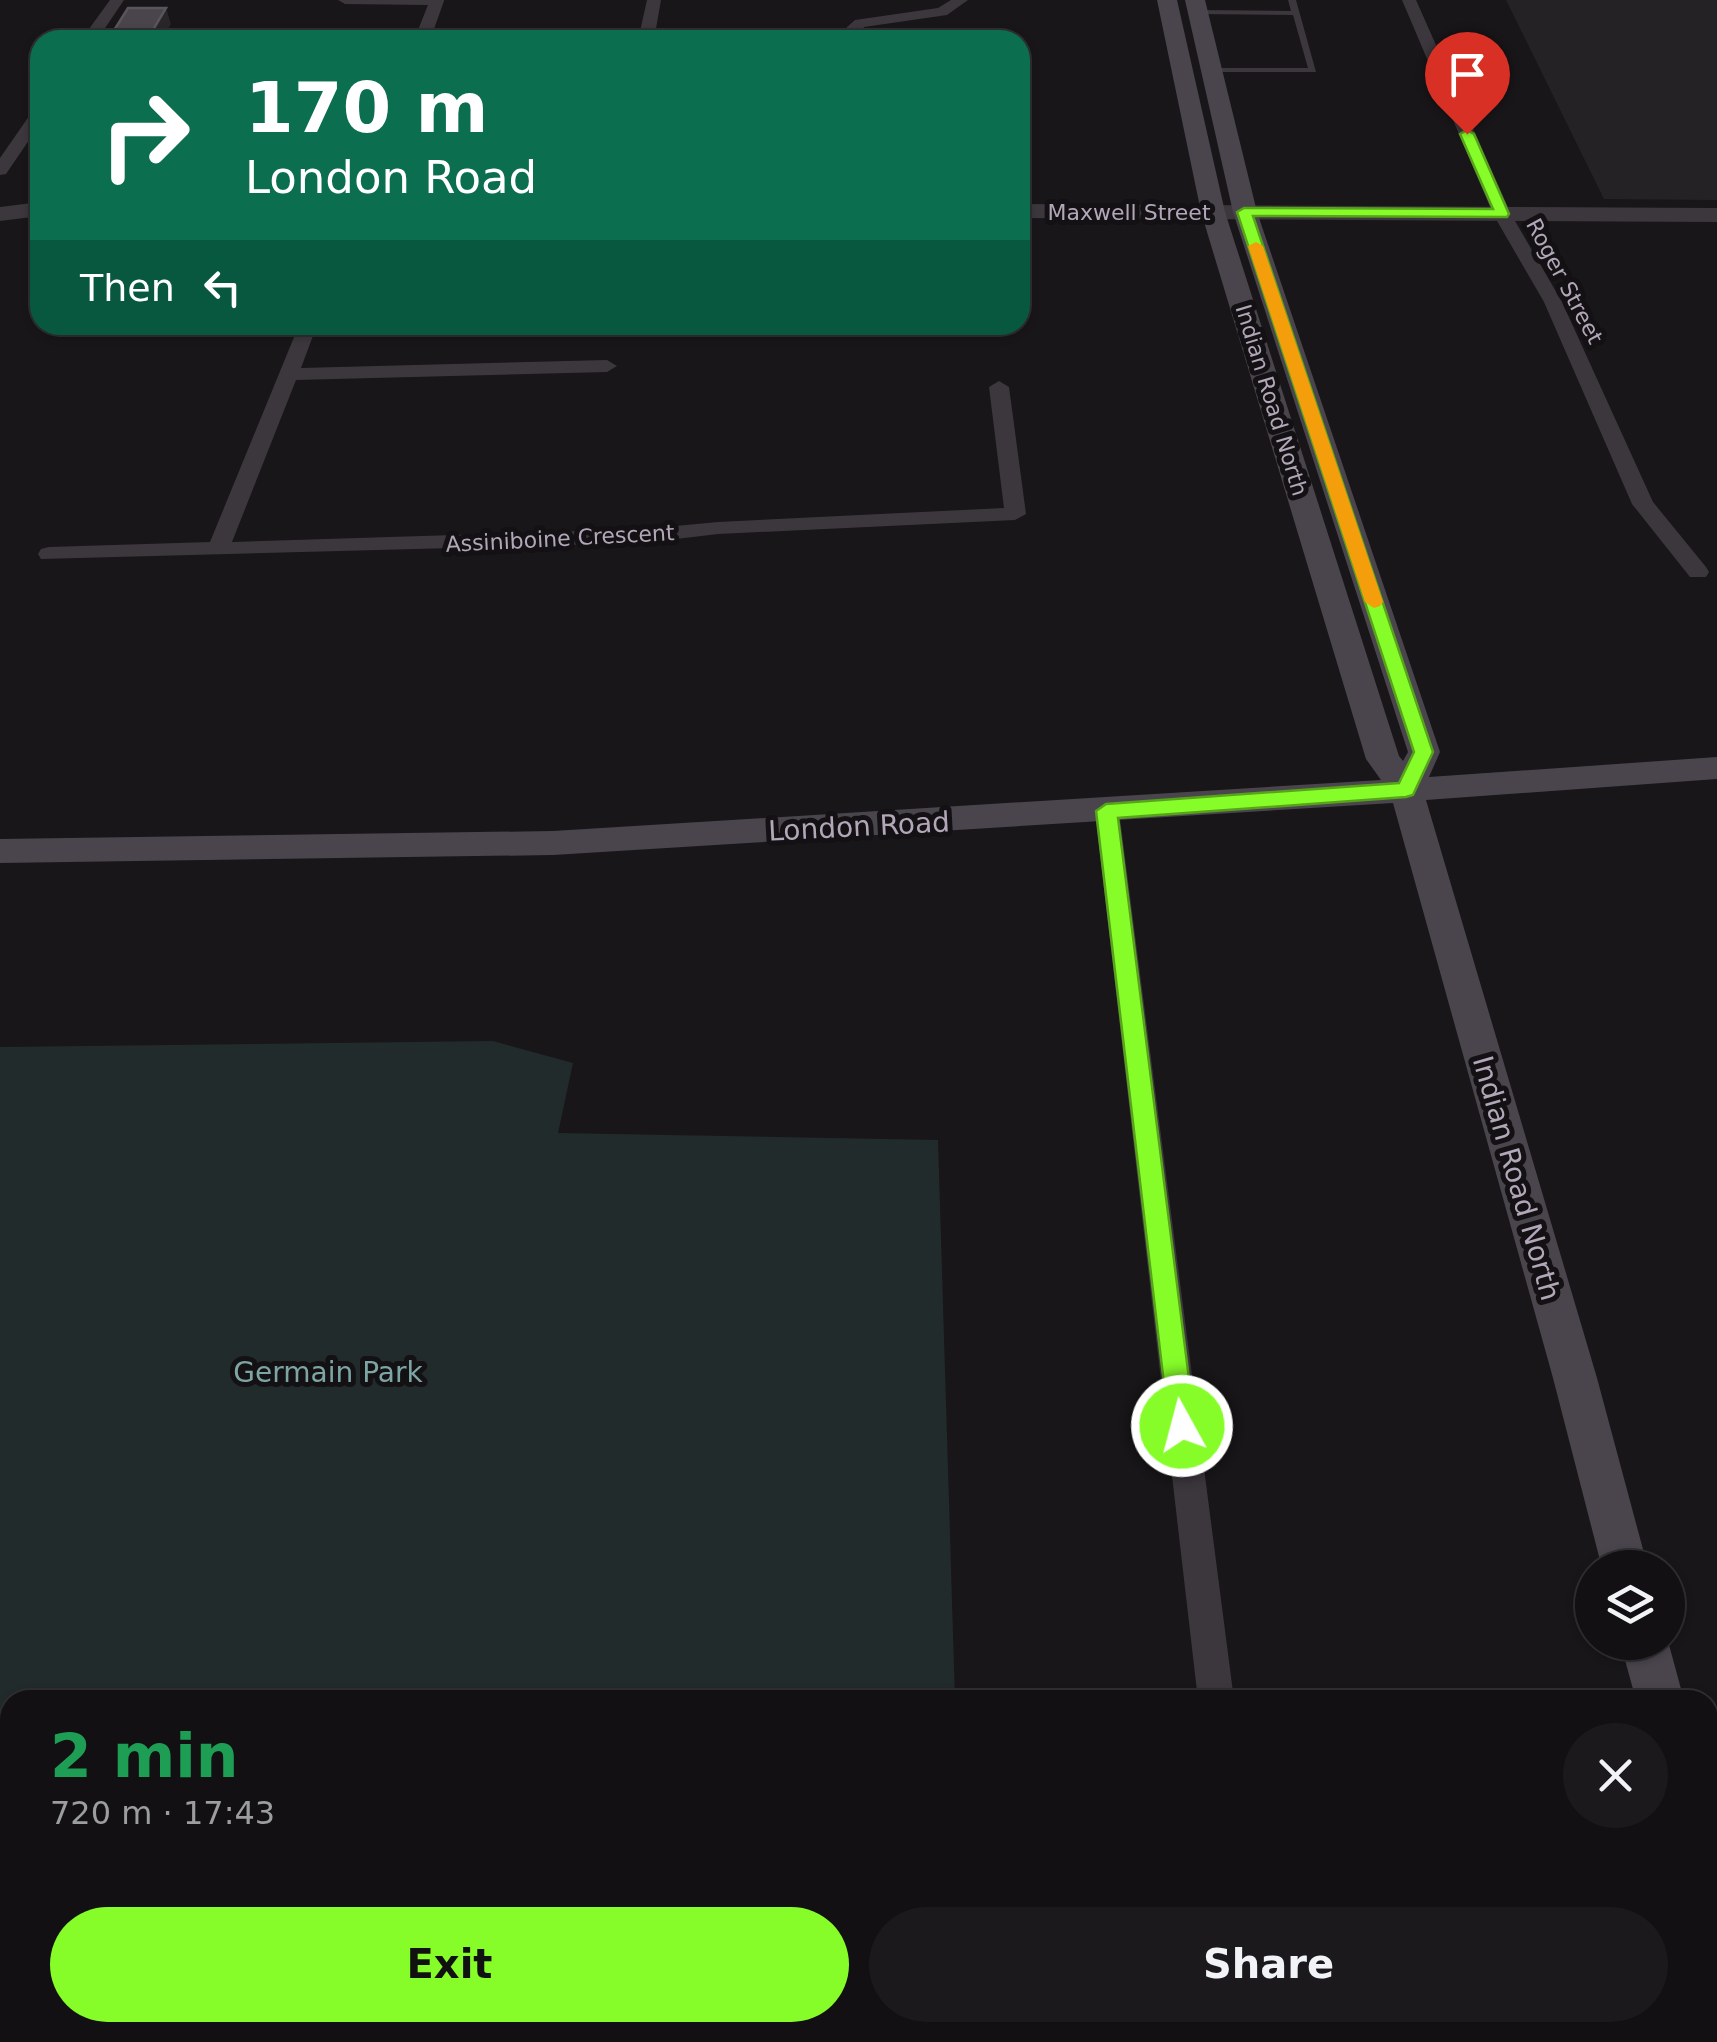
<!DOCTYPE html>
<html lang="en">
<head>
<meta charset="utf-8">
<style>
  :root { --surface:#121012; --page:#1b191b; --text:#f1f3f6; --muted:#9c9d9f; --line:#313032; --accent:#86fd29 }
  body { margin:0; font-family:"DejaVu Sans",sans-serif; background:var(--page); color:var(--text); height:100vh; display:flex; flex-direction:column; font-size:38px; white-space:nowrap }
  * { box-sizing:border-box; margin:0 }
  p { font-size:32px; color:var(--muted) }
  .icon { flex:none; width:55px; height:55px; fill:none; stroke:currentColor; stroke-width:2; stroke-linecap:round; stroke-linejoin:round }
  .map { position:relative; flex:1; overflow:hidden }
  .details { position:absolute; left:0px; top:1690px; width:1718px; height:352px; display:flex; flex-direction:column; background:var(--surface); border-radius:30px 30px 0 0; box-shadow:0 2px 8px #0004,0 0 0 2px var(--line) }
  .details>* { flex:none }
  .banner { position:absolute; left:30px; top:30px; width:1000px; height:305px; border-radius:30px; box-shadow:0 2px 8px #0004,0 0 0 2px var(--line); background:#0b6e4f; color:#fff; overflow:hidden }
  .buttons { position:absolute; left:1575px; top:1550px; display:grid; gap:20px }
  .buttons a { display:grid; place-items:center; width:110px; height:110px; border-radius:50%; background:var(--surface); box-shadow:0 2px 8px #0004,0 0 0 2px var(--line); font-size:50px }
  .pin { position:absolute; display:grid; place-items:center; width:85px; height:85px; color:#fff; margin:-102px -42px; border-radius:50% 50% 50% 0; rotate:-45deg; box-shadow:0 0 10px #0007 }
  .pin .icon { rotate:45deg }
  .me { position:absolute; width:110px; margin:-55px; rotate:353deg; stroke-linejoin:round; filter:drop-shadow(0 0 8px #0008) }
  .turn { display:flex; align-items:center; gap:35px; height:210px; padding:0 50px; font-size:45px }
  .turn .icon { width:130px; height:130px; stroke-width:2.5 }
  .turn b { display:block; font-size:70px; line-height:85px }
  .then { display:flex; align-items:center; height:95px; padding:0 50px; background:#0003; gap:20px; font-size:38px }
  .round { display:grid; place-items:center; flex:none; width:105px; height:105px; border-radius:52px; background:var(--page) }
  .overview { display:flex; align-items:center; justify-content:space-between; height:170px; padding:0 50px }
  h1 { font-size:60px; font-weight:700; line-height:75px; color:#1e9e55 }
  .button { display:flex; gap:20px; margin-top:auto; padding:20px 50px }
  .button a { flex:1; height:115px; border-radius:60px; background:var(--accent); color:#111; font-size:40px; font-weight:700; line-height:115px; text-align:center }
  .button a+a { background:var(--page); color:var(--text) }
  .map>svg:first-child { display:block }
  .built { fill:#252225 }
  .green { fill:#222b2b }
  .lines { fill:none; stroke-linecap:round; stroke-linejoin:round }
  .path { stroke:#413d44; stroke-width:6; stroke-dasharray:6 10; stroke-linecap:butt }
  .service { fill:#3c373d; fill-rule:evenodd }
  .minor { fill:#3c373d; fill-rule:evenodd }
  .tertiary { fill:#3c373d; fill-rule:evenodd }
  .secondary { fill:#4a454d; fill-rule:evenodd }
  .shaded-wall { fill:#292629 }
  .building { fill:#49454b; stroke:#5a545c; stroke-width:2.5 }
  .route { fill:#86fd29; stroke:#57a41b; stroke-width:2.5 }
  .slow { fill:#f59e0b }
  .labels { text-anchor:middle; stroke-width:10; stroke-linejoin:round; paint-order:stroke }
  .far-street-label { font-size:22px; fill:#b2a7b9; stroke:#131113 }
  .street-label { font-size:28px; fill:#b2a7b9; stroke:#131113 }
  .park-label { font-size:28px; fill:#7da5a4; stroke:#131113 }
</style>
</head>
<body>
<div class="map">
<svg width="1717" height="2042" viewBox="0 0 1717 2042">
  <rect width="100%" height="100%" fill="#181618"/>
  <!-- built -->
  <path class="built" d="M1506,0H1717V200L1604,199Z"/>
  <!-- green -->
  <path class="green" d="M493,1041L573,1063L558,1133L938,1140L955,1700H10V2032H965L966,2042H0V1047Z"/>
  <g class="lines">
    <!-- path -->
    <path class="path" d="M551,2042L557,2038L622,2039"/>
    <!-- service -->
    <path class="service" d="M1288,0H1296L1316,72H1208V68H1308L1293,15L1198,14L1194,12L1198,10L1291,11Z"/>
    <!-- minor -->
    <path class="minor" d="M110,0H124L97,40H81Z
      M338,0H444V1L430,40H414L428,5L345,4Z
      M647,0H661L654,40H638Z
      M951,0H968L947,15L864,27L860,40H844L847,27L855,20L938,8Z
      M1402,0H1416L1511,214L1562,302L1653,502L1706,567L1709,572L1706,577H1690L1632,504L1544,302L1493,214Z
      M40,107V124L6,174L0,175V158L34,109Z
      M299,325H317L301,368L607,360L617,366L607,372L296,380L232,542L643,529L718,522L1004,508L989,387L999,381L1009,387L1026,514L1015,520L718,534L643,543L41,559L38,554L41,549L49,547L210,542Z
      M1107,802L1119,811L1234,1700H1198L1095,811Z
      M638,2032H754L758,2042H636Z
      M1237,2032H1277L1278,2042H1238Z"/>
    <!-- tertiary -->
    <path class="tertiary" d="M40,202V216L0,221V207Z
      M1020,204L1717,208V222L1020,218Z"/>
    <!-- secondary -->
    <path class="secondary" d="M1157,0H1177L1225,212L1399,756L1403,761L1408,752L1233,212L1185,0H1205L1257,212L1440,752L1429,777L1717,757V779L1426,800L1597,1378L1648,1568H1602L1553,1378L1393,803L553,855L0,863V839L553,831L1381,780L1366,759L1201,212Z
      M1620,1642L1668,1641L1684,1700H1636Z
      M1708,1856L1717,1860V1944L1708,1940Z"/>
  </g>
  <!-- shaded-wall -->
  <path class="shaded-wall" d="M166,8L171,24L161,40H147Z"/>
  <!-- building -->
  <path class="building" d="M128,8H166L147,40H108Z"/>
  <!-- route -->
  <path class="route" d="M1467,130L1474,134L1509,214L1507,217L1253,216L1433,752L1413,795L1406,797L1118,818L1195,1426L1192,1435L1182,1439L1172,1435L1169,1426L1096,811L1106,804L1399,783L1414,752L1237,212L1244,208L1493,209L1460,134Z"/>
  <!-- slow -->
  <path class="slow" d="M1256,242L1263,246L1383,602L1380,606L1374,608L1365,602L1248,246Z"/>
  <g class="labels">
    <!-- far-street labels -->
    <g class="far-street-label">
      <text x="1129" y="220">Maxwell Street</text>
      <text transform="translate(1565 281) rotate(62)" y="8">Roger Street</text>
      <text transform="translate(1272 400) rotate(73)" y="8">Indian Road North</text>
      <text transform="translate(560 538) rotate(-3)" y="8">Assiniboine Crescent</text>
    </g>
    <!-- street labels -->
    <g class="street-label">
      <text transform="translate(859 826) rotate(-3)" y="10">London Road</text>
      <text transform="translate(1517 1178) rotate(74)" y="10">Indian Road North</text>
    </g>
    <!-- park labels -->
    <g class="park-label">
      <text x="328" y="1382">Germain Park</text>
    </g>
  </g>
</svg>
<div class="buttons">
<a><svg class="icon" aria-label="layers" viewBox="0 0 24 24"><path d="M12 4l9 5-9 5-9-5zM3 14l9 5 9-5"/></svg></a>
</div>
<div class="pin" style="left:1467px;top:134px;background:#d93025"><svg class="icon" aria-label="arrive" viewBox="0 0 24 24"><path d="M6 21V4h12l-3 4 3 4H6"/></svg></div>
<svg class="me" style="left:1182px;top:1426px" viewBox="-20 -20 40 40"><circle r="17" fill="#86fd29" stroke="#fff" stroke-width="3"/><path d="M0-11L8 9 0 5-8 9z" fill="#fff"/></svg>
<div class="banner">
<div class="turn"><svg class="icon" aria-label="right" viewBox="0 0 24 24"><path d="M7 20v-9h11M14 6l5 5-5 5"/></svg><div><b>170 m</b>London Road</div></div>
<div class="then">Then<svg class="icon" aria-label="left" viewBox="0 0 24 24"><path d="M17 20v-9H6M10 6l-5 5 5 5"/></svg></div>
</div>
<section class="details">
<div class="overview"><div><h1>2 min</h1><p>720 m · 17:43</p></div><a class="round"><svg class="icon" aria-label="close" viewBox="0 0 24 24"><path d="M6 6l12 12M18 6L6 18"/></svg></a></div>
<div class="button"><a>Exit</a><a>Share</a></div>
</section>
</div>
</body>
</html>
